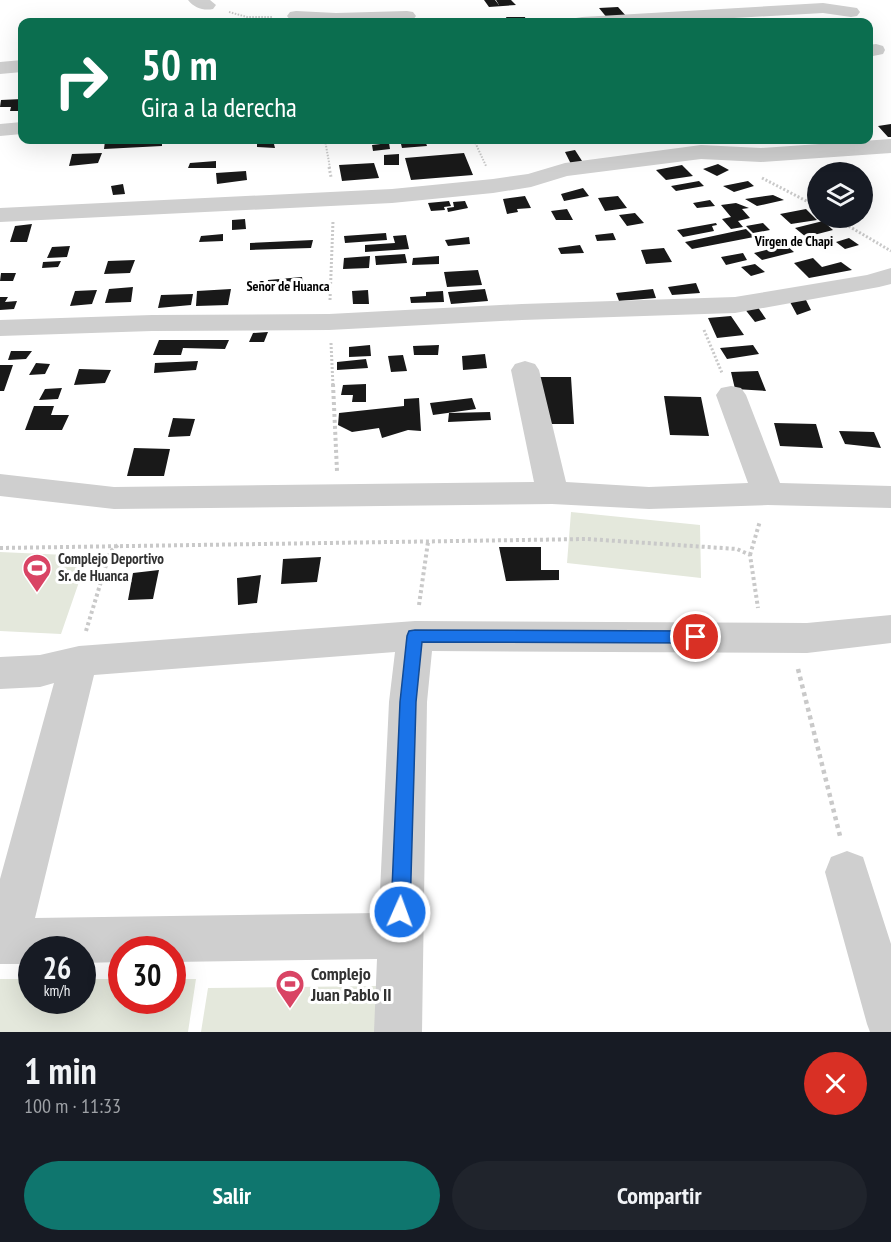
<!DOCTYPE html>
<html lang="es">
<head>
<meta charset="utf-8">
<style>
  :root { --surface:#171b24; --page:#20242c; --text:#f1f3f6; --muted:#9ea1a6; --accent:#0f766e }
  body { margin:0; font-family:"PT Sans Narrow",sans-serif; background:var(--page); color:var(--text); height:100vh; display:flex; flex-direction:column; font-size:22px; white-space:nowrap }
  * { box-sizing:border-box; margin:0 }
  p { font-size:20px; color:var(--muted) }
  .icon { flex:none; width:33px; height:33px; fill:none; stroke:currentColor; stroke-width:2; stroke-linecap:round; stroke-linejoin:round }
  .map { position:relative; height:1032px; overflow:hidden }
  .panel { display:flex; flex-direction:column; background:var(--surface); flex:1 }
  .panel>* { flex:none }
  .guide { position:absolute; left:18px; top:18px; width:855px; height:126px; border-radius:12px; box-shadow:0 6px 24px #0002; background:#0b6e4f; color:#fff; overflow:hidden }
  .tools { position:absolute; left:807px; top:162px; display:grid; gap:12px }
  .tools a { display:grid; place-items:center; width:66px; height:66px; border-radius:50%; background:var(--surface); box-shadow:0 6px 24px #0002; font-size:30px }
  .speed { position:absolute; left:18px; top:936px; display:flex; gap:12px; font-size:30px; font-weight:700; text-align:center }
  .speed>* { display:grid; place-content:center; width:78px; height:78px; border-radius:50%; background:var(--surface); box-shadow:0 6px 24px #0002; line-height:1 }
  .speed small { font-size:15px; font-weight:400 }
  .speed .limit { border:9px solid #d22; background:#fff; color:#111 }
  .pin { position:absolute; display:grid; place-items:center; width:51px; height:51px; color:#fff; margin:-26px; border:3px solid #fff; border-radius:50%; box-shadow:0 2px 6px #0007 }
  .me { position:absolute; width:66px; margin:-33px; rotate:2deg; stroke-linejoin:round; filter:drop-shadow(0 0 4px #0008) }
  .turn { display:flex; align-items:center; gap:21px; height:126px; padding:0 24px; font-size:27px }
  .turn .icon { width:78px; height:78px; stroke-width:2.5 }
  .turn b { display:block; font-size:42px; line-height:51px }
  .round { display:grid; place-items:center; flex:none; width:63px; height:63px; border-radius:32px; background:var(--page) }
  .head { display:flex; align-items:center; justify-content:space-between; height:102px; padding:0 24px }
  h1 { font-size:36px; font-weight:700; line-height:45px }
  .primary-button { display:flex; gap:12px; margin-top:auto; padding:12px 24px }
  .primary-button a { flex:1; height:69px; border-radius:36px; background:var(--accent); color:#fff; font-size:24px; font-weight:700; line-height:69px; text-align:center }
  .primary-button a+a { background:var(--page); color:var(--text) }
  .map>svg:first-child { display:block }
  .green { fill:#e4e8dc }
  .building { fill:#191919 }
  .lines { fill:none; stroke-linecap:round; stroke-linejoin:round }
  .path-far3 { stroke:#c9c9c9; stroke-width:2; stroke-dasharray:1.5 1.5; stroke-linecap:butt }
  .path-far2 { stroke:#c9c9c9; stroke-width:3; stroke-dasharray:2 2; stroke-linecap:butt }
  .path-far1 { stroke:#c9c9c9; stroke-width:4; stroke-dasharray:3 3; stroke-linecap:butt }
  .path { stroke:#c9c9c9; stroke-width:4.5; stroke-dasharray:4 4; stroke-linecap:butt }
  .minor { fill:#cfcfcf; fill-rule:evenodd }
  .route { fill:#1a73e8; stroke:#114b97; stroke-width:1.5 }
  .labels { text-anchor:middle; stroke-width:6; stroke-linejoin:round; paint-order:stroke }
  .far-neighbourhood-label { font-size:14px; font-weight:bold; fill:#000; stroke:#fff }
  .poi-label { font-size:15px; font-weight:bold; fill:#323232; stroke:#fff; text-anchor:start }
  .near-poi-label { font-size:18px; font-weight:bold; fill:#323232; stroke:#fff; text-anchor:start }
</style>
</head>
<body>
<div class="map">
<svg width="891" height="1032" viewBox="0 0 891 1032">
  <rect width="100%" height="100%" fill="#fff"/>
  <!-- green -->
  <path class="green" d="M571,512L700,525L701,578L567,563Z
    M0,552L88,556L61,634L0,631Z
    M0,979H31L32,1000H82L83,979H121L122,1000H172L173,979H196L188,1032H0Z
    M376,986L375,1032H201L208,988Z"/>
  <!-- building -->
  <path class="building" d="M484,0H495L499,5L496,0H511L516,5L489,7Z
    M618,7L627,17L608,19L599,8Z
    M506,17H525L526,21L508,22Z
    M22,99L19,111H10L11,107H0L1,100Z
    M891,124V137H888L878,126Z
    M123,140H162V146L104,149L105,141Z
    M273,140H287L286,143L274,144L275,148L257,147V144Z
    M400,140H425L427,146L402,148Z
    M389,143L390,149L373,151L372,145Z
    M575,150L584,164L572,166L565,152Z
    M102,153L98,163L69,166L72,154Z
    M464,153L473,175L411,180L405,158Z
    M399,154V165H384V155Z
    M216,161V168H188L190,163Z
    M374,163L379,178L342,181L339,165Z
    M718,164L729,170L717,176L703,169Z
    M682,165L693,176L666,180L656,170Z
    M246,171L247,180L217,184L216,173Z
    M699,181L704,186L676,191L671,186Z
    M748,181L754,186L734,192L723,186Z
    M123,184L125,194L113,195L111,186Z
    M583,188L589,196L564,201L561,194Z
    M773,195L784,200L757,206L745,199Z
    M525,196L531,208L517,209L518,212L507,214L503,199Z
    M618,196L627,208L605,211L598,198Z
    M710,200L715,206L697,208L693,203Z
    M449,201L451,206L444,207L445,210L431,211L428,203Z
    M465,201L468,208L448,212L447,208L454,207L453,202Z
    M736,203L749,208L742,209L750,218L738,221L743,227L731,229L722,219L731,217L721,205Z
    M567,209L573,220H556L551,211Z
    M806,209L817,220L791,224L780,214Z
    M635,213L644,223L627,226L619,215Z
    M245,219L246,229L232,230V220Z
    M823,221L833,230L806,237L795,228Z
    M716,223L717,225L712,226L714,231L683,237L677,230Z
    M763,223L770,230L753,233L746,226Z
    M32,224L27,242H10L15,226Z
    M746,229L754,237L692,249L685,242Z
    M386,233L387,240L345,243L344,236Z
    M613,233L616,240L597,241L595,235Z
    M223,234V241L199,242L201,236Z
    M406,235L409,249L365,252V245L395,243L393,236Z
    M469,237L470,244L448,246L445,240Z
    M849,238L859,245L845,249L836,242Z
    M313,240L311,248L250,250V243Z
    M580,245L584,253L561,254L558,248Z
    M786,245L794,252L762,260L754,253Z
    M70,246L67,257L47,258L52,247Z
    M664,248L672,262L646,264L641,250Z
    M743,253L747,260L726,265L721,257Z
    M405,254L407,263L376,265L375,256Z
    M370,256L369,268L343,269L344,258Z
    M439,256V264L412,265L413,258Z
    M813,258L822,267L841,262L852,270L809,278L794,263Z
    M135,260L130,273L104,274L108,261Z
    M61,261L58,267L42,268L43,262Z
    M755,264L765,272L751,276L741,267Z
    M478,270L482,285L447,287L444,272Z
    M1,273H16L13,281H0Z
    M302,277L303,284L267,289L268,280Z
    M696,283L700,293L672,295L668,287Z
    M133,287L131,302L105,303L109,289Z
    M231,289L228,305L196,306L197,291Z
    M485,289L488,301L451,304L448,292Z
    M653,289L656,298L619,301L616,293Z
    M97,290L92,304L70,306L75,291Z
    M368,290L369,304H353L352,291Z
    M443,291L444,302L411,303L410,297L426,296V292Z
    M193,294L191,305L158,308L161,295Z
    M804,296L811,310L797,315L790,302Z
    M0,297H8L5,302L17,301L14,309L0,310Z
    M757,306L766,319L755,322L744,308Z
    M731,316L744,335L717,338L708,318Z
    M268,332L264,342H249L253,333Z
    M159,340H229L225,349L183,348L181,355H153Z
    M370,345L371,356L349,357V347Z
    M439,345L438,355H414L413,346Z
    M753,345L759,354L727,359L720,348Z
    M11,351H32L26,359L8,360Z
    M485,354L487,368L463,370L462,356Z
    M403,355L407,371L391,372L388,356Z
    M366,359L368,368L337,370V362Z
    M198,361L196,370L154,373L155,363Z
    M36,363L50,364L45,374L29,375Z
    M0,365H13L4,391H0Z
    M79,369L111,370L105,383L74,385Z
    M758,371L766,391L735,389L731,372Z
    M530,377H571L574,424H537Z
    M366,384V402H352L353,395H341L343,385Z
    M62,388L58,399L39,400L45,389Z
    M664,396L701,397L709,436L670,435Z
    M419,398L421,431L408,430L382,438L379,428L352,432L338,425L339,413L404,406V399Z
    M472,398L476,409L433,415L430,403Z
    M34,406H54L51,415H69L62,430H25Z
    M490,412L491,420L448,422L449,413Z
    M173,418L195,419L190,436L168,437Z
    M774,423L816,424L823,448L780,446Z
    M839,431L874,432L881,448L845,444Z
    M134,448L170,449L164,476H127Z
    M499,547H541V570H559V580L506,581Z
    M321,557L317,582L281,584L283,559Z
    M159,570L153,599L128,600L133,573Z
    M261,575L257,603L238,605L237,578Z"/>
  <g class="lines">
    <!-- path-far3 -->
    <path class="path-far3" d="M229,12L247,17H272
      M325,140L330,168
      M474,140L486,166"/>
    <!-- path-far2 -->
    <path class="path-far2" d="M329,167L331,177
      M762,178L818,207
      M835,218L891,251
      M330,300L333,221
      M704,330L722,373
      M331,343L333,386"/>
    <!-- path-far1 -->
    <path class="path-far1" d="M333,384L337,471
      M0,548L587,539L737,549L750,555L758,608
      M750,555L760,521
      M419,605L428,542
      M86,631L110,552L118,545"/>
    <!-- path -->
    <path class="path" d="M798,669L840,836"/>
    <!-- minor -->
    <path class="minor" d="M188,0H210L216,5L213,9C204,11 194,8 188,0Z
      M823,3L857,8L860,12L857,16L851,17L823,13L665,22H573L576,18L582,17Z
      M296,11L336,13L407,11L413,12L416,16L413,20L407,21L319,22L290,20L287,16L290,12Z
      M876,44L883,46L885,50L883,54L868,57V45Z
      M22,60V72L0,74V62Z
      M22,122V134L0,136V124Z
      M891,139V153L761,162L701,159L567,176L531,187L493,193L392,203L0,222V208L392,189L493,179L528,174L565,163L701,145L761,148Z
      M891,268V284L879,287L735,313L522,320L329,330L152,331L0,336V320L152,315L329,314L522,304L735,297L867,275Z
      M525,361L535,364L539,370L566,482L649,487L748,483L716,395L721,388L731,386L741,388L746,395L780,483L891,486V508L768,505L649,509L552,504L114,509L0,496V474L114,487L534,482L511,370L515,364Z
      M891,615V643L807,653L432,651L427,702L422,1032H374L377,959L172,962V950H122V962L82,963V950H32V964H0V879L54,683L40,687L0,689V657L40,655L79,646L415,621L807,623ZM395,652L389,702L379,913L35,918L94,675Z
      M847,851L863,857L891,944V1032H870L867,1024L825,872L831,857Z"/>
  </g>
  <!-- route -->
  <path class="route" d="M415,630L696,631L702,633L704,637L702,642L696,643L422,642L416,702L410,912L407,919L400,921L394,919L391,912L400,702L407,636L409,631Z"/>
  <!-- icons -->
  <defs>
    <g id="stadium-pin" transform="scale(1.5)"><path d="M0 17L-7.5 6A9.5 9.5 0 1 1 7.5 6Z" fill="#d94464" stroke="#fff"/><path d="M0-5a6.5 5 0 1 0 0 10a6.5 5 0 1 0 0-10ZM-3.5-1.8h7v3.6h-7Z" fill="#fff"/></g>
  </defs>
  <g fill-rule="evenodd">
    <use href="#stadium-pin" x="37" y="568"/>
    <use href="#stadium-pin" x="290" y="984"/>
  </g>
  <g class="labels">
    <!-- far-neighbourhood labels -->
    <g class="far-neighbourhood-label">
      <text x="794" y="246">Virgen de Chapi</text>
      <text x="288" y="291">Señor de Huanca</text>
    </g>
    <!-- poi labels -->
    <g class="poi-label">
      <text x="58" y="564">Complejo Deportivo<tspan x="58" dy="17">Sr. de Huanca</tspan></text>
    </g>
    <!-- near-poi labels -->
    <g class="near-poi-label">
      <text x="311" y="980">Complejo<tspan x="311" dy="21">Juan Pablo II</tspan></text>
    </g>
  </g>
</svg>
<div class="tools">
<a><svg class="icon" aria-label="layers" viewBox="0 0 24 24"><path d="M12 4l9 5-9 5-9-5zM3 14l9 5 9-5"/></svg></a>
</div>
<div class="speed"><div>26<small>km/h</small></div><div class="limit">30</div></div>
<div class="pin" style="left:696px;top:637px;background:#d93025"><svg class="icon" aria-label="arrive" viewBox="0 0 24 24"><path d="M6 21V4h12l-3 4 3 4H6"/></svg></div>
<svg class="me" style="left:400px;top:912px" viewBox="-20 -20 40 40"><circle r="17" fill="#1a73e8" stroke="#fff" stroke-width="3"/><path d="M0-11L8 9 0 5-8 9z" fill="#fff"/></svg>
<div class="guide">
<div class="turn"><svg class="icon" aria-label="right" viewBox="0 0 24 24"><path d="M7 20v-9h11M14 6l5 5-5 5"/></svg><div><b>50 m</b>Gira a la derecha</div></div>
</div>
</div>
<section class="panel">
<div class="head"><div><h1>1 min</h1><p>100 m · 11:33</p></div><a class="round" style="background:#d93025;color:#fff"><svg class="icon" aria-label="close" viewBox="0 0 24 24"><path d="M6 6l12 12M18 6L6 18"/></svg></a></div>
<div class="primary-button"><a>Salir</a><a>Compartir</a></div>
</section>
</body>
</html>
